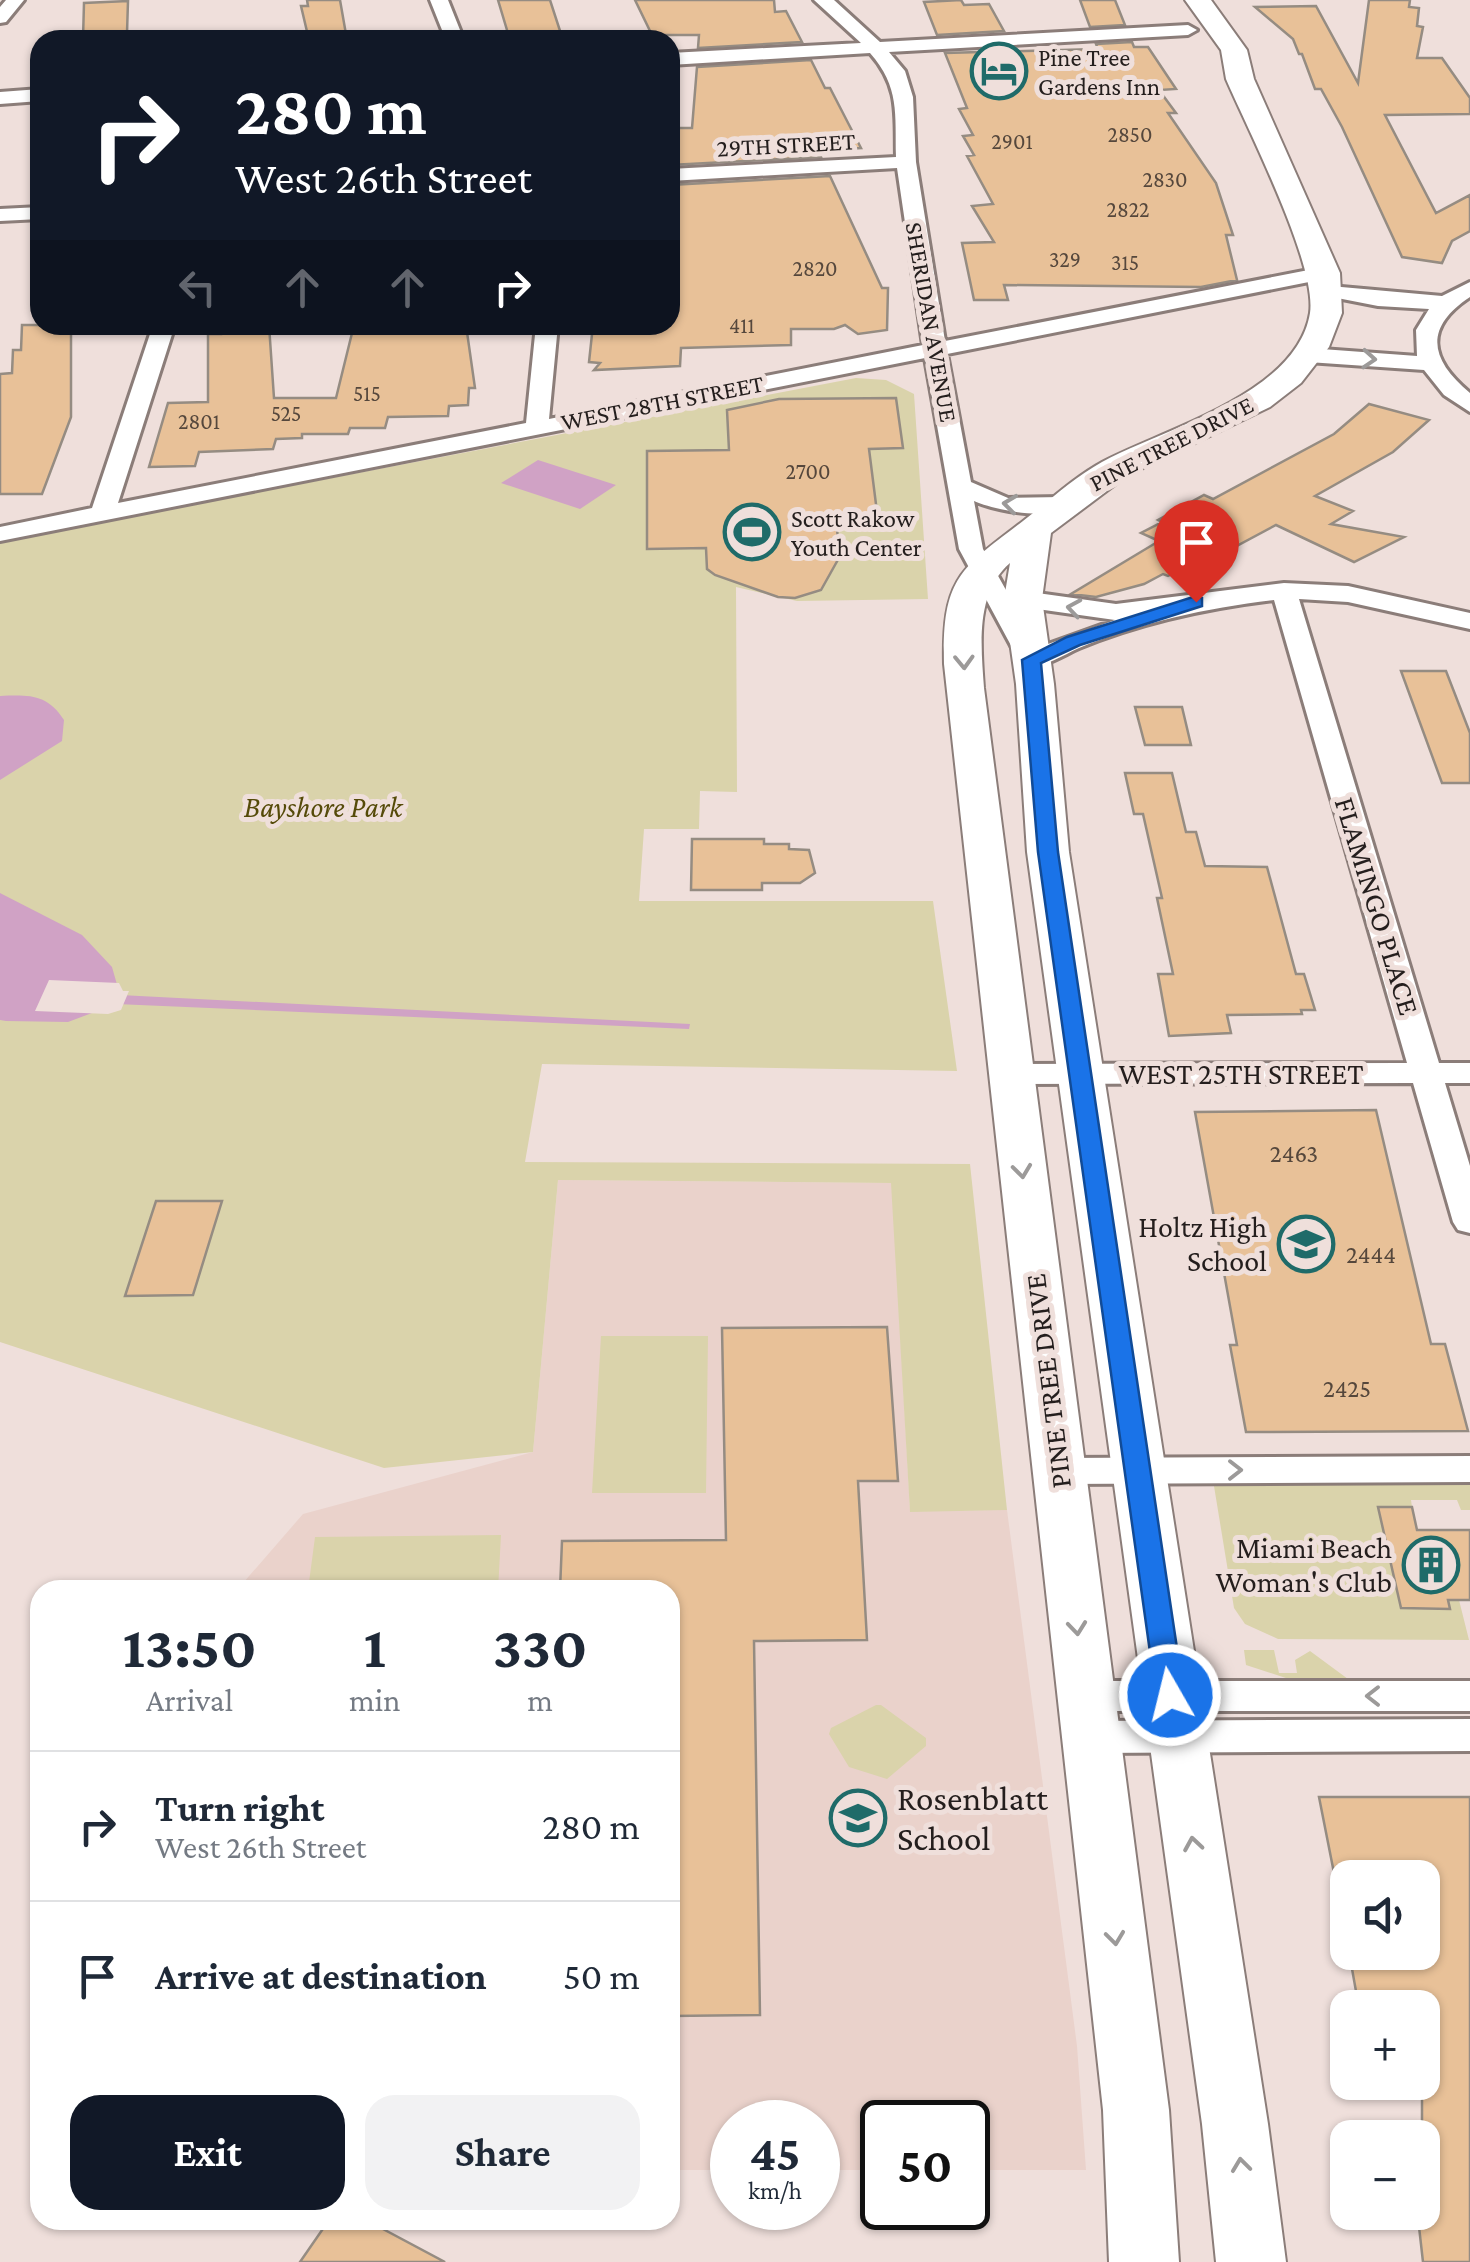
<!DOCTYPE html>
<html lang="en">
<head>
<meta charset="utf-8">
<style>
  :root { --surface:#fff; --page:#f2f2f3; --text:#1f2937; --muted:#747a83; --line:#e0e1e3; --accent:#111827 }
  body { margin:0; font-family:"Crimson Pro",serif; background:var(--page); color:var(--text); height:100vh; display:flex; flex-direction:column; font-size:38px; white-space:nowrap }
  * { box-sizing:border-box; margin:0 }
  p { font-size:32px; color:var(--muted) }
  .icon { flex:none; width:55px; height:55px; fill:none; stroke:currentColor; stroke-width:2; stroke-linecap:round; stroke-linejoin:round }
  .map { position:relative; flex:1; overflow:hidden }
  .side { position:absolute; left:30px; top:1580px; width:650px; height:650px; display:flex; flex-direction:column; background:var(--surface); border-radius:30px; box-shadow:0 2px 8px #0004 }
  .side>* { flex:none }
  .top-card { position:absolute; left:30px; top:30px; width:650px; height:305px; border-radius:30px; box-shadow:0 2px 8px #0004; background:#111827; color:#fff; overflow:hidden }
  .fabs { position:absolute; left:1330px; top:1860px; display:grid; gap:20px }
  .fabs a { display:grid; place-items:center; width:110px; height:110px; border-radius:20px; background:var(--surface); box-shadow:0 2px 8px #0004; font-size:50px }
  .speed { position:absolute; left:710px; top:2100px; display:flex; gap:20px; font-size:50px; font-weight:700; text-align:center }
  .speed>* { display:grid; place-content:center; width:130px; height:130px; border-radius:50%; background:var(--surface); box-shadow:0 2px 8px #0004; line-height:1 }
  .speed small { font-size:25px; font-weight:400 }
  .speed .limit { border:5px solid #111; border-radius:15px; background:#fff; color:#111 }
  .pin { position:absolute; display:grid; place-items:center; width:85px; height:85px; color:#fff; margin:-102px -42px; border-radius:50% 50% 50% 0; rotate:-45deg; box-shadow:0 0 10px #0007 }
  .pin .icon { rotate:45deg }
  .me { position:absolute; width:110px; margin:-55px; rotate:352deg; stroke-linejoin:round; filter:drop-shadow(0 0 8px #0008) }
  .turn { display:flex; align-items:center; gap:35px; height:210px; padding:0 40px; font-size:45px }
  .turn .icon { width:130px; height:130px; stroke-width:2.5 }
  .turn b { display:block; font-size:70px; line-height:85px }
  .lanes { display:flex; align-items:center; height:95px; padding:0 40px; background:#0003; justify-content:center; gap:50px; direction:ltr }
  .lanes .off { opacity:.35 }
  .eta { display:flex; justify-content:space-evenly; align-items:center; height:170px; text-align:center }
  .eta b { font-size:60px; font-weight:700; line-height:70px }
  .primary-button { display:flex; gap:20px; margin-top:auto; padding:20px 40px }
  .primary-button a { flex:1; height:115px; border-radius:30px; background:var(--accent); color:#fff; font-size:40px; font-weight:700; line-height:115px; text-align:center }
  .primary-button a+a { background:var(--page); color:var(--text) }
  ul { padding:0; list-style:none }
  li { display:flex; align-items:center; gap:30px; height:150px; padding:0 40px; border-top:2px solid var(--line) }
  li div { flex:1 }
  li b { display:block; font-size:38px }
  li em { font-style:normal }
  .map>svg:first-child { display:block }
  .built { fill:#ead2cb }
  .green { fill:#dad3ab }
  .water { fill:#d0a2c5 }
  .pier { fill:#efdfdb }
  .building { fill:#e8c198; stroke:#958c82; stroke-width:2.5 }
  .lines { fill:none; stroke-linecap:round; stroke-linejoin:round }
  .minor-casing { stroke:#8b7d79; stroke-width:6 }
  .secondary-casing { stroke:#8b7d79; stroke-width:4 }
  .minor { fill:#fff; fill-rule:evenodd }
  .secondary { fill:#fff; fill-rule:evenodd }
  .oneway { stroke:#9c9a99 }
  .route { fill:#1a73e8; stroke:#114b97; stroke-width:2.5 }
  .labels { text-anchor:middle; stroke-width:10; stroke-linejoin:round; paint-order:stroke }
  .far-number-label { font-size:22px; fill:#55473c }
  .far-poi-label { font-size:25px; fill:#241e1d; stroke:#efdfdb; text-anchor:start }
  .far-street-label { font-size:25px; fill:#241e1d; stroke:#efdfdb }
  .number-label { font-size:25px; fill:#55473c }
  .park-label { font-size:30px; font-style:italic; fill:#554a09; stroke:#efdfdb }
  .street-label { font-size:30px; fill:#241e1d; stroke:#efdfdb }
  .poi-label { font-size:30px; fill:#241e1d; stroke:#efdfdb; text-anchor:end }
  .near-poi-label { font-size:35px; fill:#241e1d; stroke:#efdfdb; text-anchor:start }
</style>
</head>
<body>
<div class="map">
<svg width="1470" height="2262" viewBox="0 0 1470 2262">
  <rect width="100%" height="100%" fill="#efdfdb"/>
  <!-- built -->
  <path class="built" d="M558,1180L892,1183L910,1511L1007,1510L1077,2046L1086,2170H968V2122H882V2170H818V2122H732V2170H670V1590H237L303,1514L533,1452Z"/>
  <!-- green -->
  <path class="green" d="M856,378L886,380L914,394L928,599L797,601L736,587L737,792L700,791L699,829H644L639,901H933L957,1071L542,1064L525,1162L970,1164L1007,1510L910,1512L891,1183L558,1180L533,1452L384,1468L0,1342V541Z
    M601,1336H708L706,1493H592Z
    M1470,1478V1510H1461L1457,1500H1411L1412,1507L1379,1508L1401,1608L1449,1609L1448,1600H1459L1469,1640L1278,1639L1245,1624L1234,1608L1213,1480Z
    M501,1535L498,1590H308L315,1537Z
    M1244,1650H1274L1279,1673H1297L1295,1660L1310,1651L1348,1679L1295,1681L1246,1665Z
    M876,1705H881L926,1738V1746L887,1779L849,1767L829,1734L831,1728Z"/>
  <!-- water -->
  <path class="water" d="M538,460L616,485L580,509L501,483Z
    M0,696C30,695 47,694 64,720L62,741L0,780Z
    M0,893L82,935L112,967L120,995L690,1024L689,1029L116,1004L68,1022L6,1021L0,1020Z"/>
  <!-- pier -->
  <path class="pier" d="M49,980L119,983L123,991H129L121,1010L108,1014L35,1011Z"/>
  <!-- building -->
  <path class="building" d="M307,0H340L347,40H309L301,6H308Z
    M498,0H550L563,40H510Z
    M635,0H774L775,12L786,11L802,42L698,48L699,35H652Z
    M961,0L964,5L989,4L1004,31L937,35L924,2Z
    M1080,0H1115L1125,25L1090,27Z
    M1369,0H1410L1409,7L1419,8L1417,26L1423,27L1417,58H1442L1470,98V114L1385,115L1436,213L1470,195V231L1452,241L1442,263L1402,257L1342,127L1321,89H1315L1302,54H1299L1293,39L1255,7L1316,6L1358,83Z
    M128,1L127,33L83,39L84,3Z
    M1132,42L1134,47H1148L1176,89L1159,90L1176,113H1168L1216,183L1233,235H1226L1237,280L1201,287L1004,285L1008,300H974L962,243L994,242L972,206L993,204L967,156L974,155L963,136L973,135L959,109L967,108L945,53L1098,49L1096,44Z
    M811,60L825,88H830L861,148L818,150L821,157L670,165V128H692L697,67Z
    M830,176L882,288H888L887,330L858,334L845,325L834,329H791V345L681,348L680,366L594,370L600,363L589,362L593,325H670V185Z
    M22,325H71V417L42,494H0V374L12,373L13,350H21Z
    M221,325H269L274,398H336L354,325H466L475,388H469L468,405L449,406L448,416L388,417L385,428H350L348,434H302V438L276,439L273,449L199,452L195,466L149,467L168,403L208,402V334H221Z
    M896,398L903,448L869,449L878,520L836,521L840,556L821,590L795,598L778,597L715,575L707,569L706,548L647,549V451L729,450L727,410L779,399Z
    M1369,404L1429,420L1393,452L1315,496L1353,511L1331,524L1404,537L1354,562L1276,525L1186,573L1180,570L1168,576L1163,574L1144,584L1096,597L1071,594L1159,541L1141,533L1162,522L1158,520L1204,495L1213,499L1334,434Z
    M1401,671H1446L1470,733V783H1442Z
    M1135,707H1182L1191,745H1145Z
    M1125,773H1172L1186,832H1196L1205,866L1267,867L1296,974H1304L1315,1010H1301L1302,1014L1227,1015L1231,1033L1169,1036L1158,974H1173L1157,898H1162L1143,814H1134Z
    M692,839H764V844H789V849L809,850L815,873L800,883H762V890H691Z
    M1376,1110L1431,1344H1445L1468,1431L1246,1432L1230,1345H1237L1195,1112Z
    M156,1201H222L193,1295L125,1296Z
    M887,1327L898,1481H858L867,1640L754,1641L760,2015L670,2016V1590H560L562,1541L726,1540L722,1328Z
    M1378,1507H1412L1417,1530H1470V1600H1448L1450,1609L1401,1608Z
    M1319,1797H1470V2262H1423L1418,2218H1422V2008H1359L1349,1952H1422V1878H1335Z
    M329,2220H366L445,2262H300Z"/>
  <g class="lines">
    <!-- minor casing -->
    <g class="minor-casing">
      <path id="minor" d="M6,0H24L6,22L0,23V7Z
        M430,0H448L464,40H446Z
        M814,0H834L880,42L1188,25L1197,30L1188,35L889,52L905,71L913,97L916,162L945,341L1324,267L1335,273L1324,279L947,354L971,482L1008,498L1062,497L1074,504C1055,522 997,511 974,501L983,549L1011,599L1023,591L1116,604L1284,583L1348,586L1470,613V629L1348,602L1299,599L1439,1063H1470V1083H1445L1470,1166V1233L1458,1230L1453,1222L1413,1083L1011,1084L1000,1081L995,1074L1000,1067L1011,1064L1407,1063L1274,600C1207,608 1142,622 1079,648C1061,656 1041,670 1022,666L959,549L925,358L0,541V527L92,508L153,325H175L118,503L526,423L536,325H558L549,419L923,345L897,168L670,181V169L896,157C895,114 900,87 870,53L670,65V53L861,43ZM1013,603L1023,607L1115,620L1037,648Z
        M40,89V101L0,104V92Z
        M40,207V219L0,221V209Z
        M1470,282V297C1423,328 1430,360 1470,393V412L1444,395L1424,370L1308,362L1297,355L1308,348L1417,356L1416,330L1429,309L1378,306L1327,296L1319,295L1316,290L1319,285L1442,296Z
        M1470,1456V1482L1059,1484L1046,1480L1041,1471L1046,1462L1059,1458Z
        M1084,1681H1470V1711H1084L1070,1707L1064,1696L1070,1685Z
        M1470,1719V1751L1090,1753L1076,1748L1070,1737L1076,1726L1090,1721Z"/>
    </g>
    <!-- secondary casing -->
    <g class="secondary-casing">
      <path id="secondary" d="M1185,0H1211L1247,50L1254,79L1340,273L1342,313L1329,347L1301,383L1270,407L1127,476L1051,533L1042,599L1054,684L1069,852L1268,2124L1286,2262H1216L1202,2124L1027,852L1016,684L1004,599L1010,563C975,593 981,646 984,688L1169,2110L1179,2262H1109L1103,2110L944,664C942,578 960,569 1023,521C1049,501 1073,478 1102,462C1164,429 1297,394 1310,313C1317,264 1248,130 1226,79L1221,50Z"/>
    </g>
    <!-- minor -->
    <use href="#minor" class="minor"/>
    <!-- secondary -->
    <use href="#secondary" class="secondary"/>
  </g>
  <!-- one-way arrows -->
  <defs><path id="oneway-chevron" d="M-2-3.5L2.5 0L-2 3.5" fill="none" stroke-width="1.6" stroke-linecap="round" stroke-linejoin="round" transform="scale(2.5)"/></defs>
  <g class="oneway">
    <use href="#oneway-chevron" transform="translate(1369 359) rotate(4)"/>
    <use href="#oneway-chevron" transform="translate(1010 504) rotate(-173)"/>
    <use href="#oneway-chevron" transform="translate(1074 608) rotate(-171)"/>
    <use href="#oneway-chevron" transform="translate(964 662) rotate(88)"/>
    <use href="#oneway-chevron" transform="translate(1022 1171) rotate(83)"/>
    <use href="#oneway-chevron" transform="translate(1235 1470)"/>
    <use href="#oneway-chevron" transform="translate(1077 1628) rotate(84)"/>
    <use href="#oneway-chevron" transform="translate(1373 1696) rotate(-180)"/>
    <use href="#oneway-chevron" transform="translate(1193 1844) rotate(-99)"/>
    <use href="#oneway-chevron" transform="translate(1115 1938) rotate(83)"/>
    <use href="#oneway-chevron" transform="translate(1241 2165) rotate(-97)"/>
  </g>
  <!-- route -->
  <path class="route" d="M1196,596L1202,598V606L1080,645L1041,663L1058,852L1184,1695L1180,1703L1170,1706L1160,1703L1156,1695L1038,852L1022,660L1067,637Z"/>
  <!-- icons -->
  <defs>
    <g id="hotel-ring" transform="scale(2.875)"><circle r="9.5" fill="#efdfdb" stroke="#1f6b69" stroke-width="1.5"/><path d="M-6-4.5h1.5V1H6V5H4.5V3h-9V5H-6ZM-4 0a1.8 1.8 0 1 1 3.6 0ZM.5 0V-2.5h3Q6-2.5 6 0Z" fill="#1f6b69"/></g>
    <g id="stadium-ring" transform="scale(2.875)"><circle r="9.5" fill="#efdfdb" stroke="#1f6b69" stroke-width="1.5"/><path d="M0-5a6.5 5 0 1 0 0 10a6.5 5 0 1 0 0-10ZM-3.5-1.8h7v3.6h-7Z" fill="#1f6b69"/></g>
    <g id="school-ring" transform="scale(2.875)"><circle r="9.5" fill="#efdfdb" stroke="#1f6b69" stroke-width="1.5"/><path d="M0-5L7-2L0 1L-7-2ZM-4 1L0 2.5L4 1V4Q0 6-4 4Z" fill="#1f6b69"/></g>
    <g id="building-ring" transform="scale(2.875)"><circle r="9.5" fill="#efdfdb" stroke="#1f6b69" stroke-width="1.5"/><path d="M-4-6H4V6H1V3H-1V6H-4ZM-2.5-4.3h1.7v1.8h-1.7ZM.8-4.3h1.7v1.8H.8ZM-2.5-1h1.7V.8h-1.7ZM.8-1h1.7V.8H.8Z" fill="#1f6b69"/></g>
  </defs>
  <g fill-rule="evenodd">
    <use href="#hotel-ring" x="999" y="71"/>
    <use href="#stadium-ring" x="752" y="532"/>
    <use href="#school-ring" x="1306" y="1244"/>
    <use href="#building-ring" x="1431" y="1565"/>
    <use href="#school-ring" x="858" y="1818"/>
  </g>
  <g class="labels">
    <!-- far-number labels -->
    <g class="far-number-label">
      <text x="1130" y="142">2850</text>
      <text x="1012" y="149">2901</text>
      <text x="1165" y="187">2830</text>
      <text x="1128" y="217">2822</text>
      <text x="1065" y="267">329</text>
      <text x="1125" y="270">315</text>
      <text x="815" y="276">2820</text>
      <text x="742" y="333">411</text>
      <text x="367" y="401">515</text>
      <text x="286" y="421">525</text>
      <text x="199" y="429">2801</text>
      <text x="808" y="479">2700</text>
    </g>
    <!-- far-poi labels -->
    <g class="far-poi-label">
      <text x="1038" y="66">Pine Tree<tspan x="1038" dy="29">Gardens Inn</tspan></text>
      <text x="791" y="527">Scott Rakow<tspan x="791" dy="29">Youth Center</tspan></text>
    </g>
    <!-- far-street labels -->
    <g class="far-street-label">
      <text transform="translate(786 144) rotate(-3)" y="9">29TH STREET</text>
      <text transform="translate(932 322) rotate(80)" y="9">SHERIDAN AVENUE</text>
      <text transform="translate(662 402) rotate(-11)" y="9">WEST 28TH STREET</text>
      <text transform="translate(1171 443) rotate(-27)" y="9">PINE TREE DRIVE</text>
    </g>
    <!-- number labels -->
    <g class="number-label">
      <text x="1294" y="1162">2463</text>
      <text x="1371" y="1263">2444</text>
      <text x="1347" y="1397">2425</text>
    </g>
    <!-- park labels -->
    <g class="park-label">
      <text x="323" y="817">Bayshore Park</text>
    </g>
    <!-- street labels -->
    <g class="street-label">
      <text transform="translate(1377 906) rotate(73)" y="10">FLAMINGO PLACE</text>
      <text x="1241" y="1084">WEST 25TH STREET</text>
      <text transform="translate(1048 1381) rotate(-97)" y="10">PINE TREE DRIVE</text>
    </g>
    <!-- poi labels -->
    <g class="poi-label">
      <text x="1267" y="1237">Holtz High<tspan x="1267" dy="34">School</tspan></text>
      <text x="1392" y="1558">Miami Beach<tspan x="1392" dy="34">Woman's Club</tspan></text>
    </g>
    <!-- near-poi labels -->
    <g class="near-poi-label">
      <text x="897" y="1810">Rosenblatt<tspan x="897" dy="40">School</tspan></text>
    </g>
  </g>
</svg>
<div class="fabs">
<a><svg class="icon" aria-label="sound" viewBox="0 0 24 24"><path d="M4 9h4l5-4v14l-5-4H4zM17 9q2 3 0 6"/></svg></a>
<a>+</a>
<a>−</a>
</div>
<div class="speed"><div>45<small>km/h</small></div><div class="limit">50</div></div>
<div class="pin" style="left:1196px;top:602px;background:#d93025"><svg class="icon" aria-label="arrive" viewBox="0 0 24 24"><path d="M6 21V4h12l-3 4 3 4H6"/></svg></div>
<svg class="me" style="left:1170px;top:1695px" viewBox="-20 -20 40 40"><circle r="17" fill="#1a73e8" stroke="#fff" stroke-width="3"/><path d="M0-11L8 9 0 5-8 9z" fill="#fff"/></svg>
<div class="top-card">
<div class="turn"><svg class="icon" aria-label="right" viewBox="0 0 24 24"><path d="M7 20v-9h11M14 6l5 5-5 5"/></svg><div><b>280 m</b>West 26th Street</div></div>
<div class="lanes"><svg class="icon off" aria-label="left" viewBox="0 0 24 24"><path d="M17 20v-9H6M10 6l-5 5 5 5"/></svg><svg class="icon off" aria-label="ahead" viewBox="0 0 24 24"><path d="M12 20V5M6 11l6-6 6 6"/></svg><svg class="icon off" aria-label="ahead" viewBox="0 0 24 24"><path d="M12 20V5M6 11l6-6 6 6"/></svg><svg class="icon" aria-label="right" viewBox="0 0 24 24"><path d="M7 20v-9h11M14 6l5 5-5 5"/></svg></div>
</div>
<section class="side">
<div class="eta">
<div><b>13:50</b><p>Arrival</p></div>
<div><b>1</b><p>min</p></div>
<div><b>330</b><p>m</p></div>
</div>
<ul>
<li><svg class="icon" aria-label="right" viewBox="0 0 24 24"><path d="M7 20v-9h11M14 6l5 5-5 5"/></svg><div><b>Turn right</b><p>West 26th Street</p></div><em>280 m</em></li>
<li><svg class="icon" aria-label="arrive" viewBox="0 0 24 24"><path d="M6 21V4h12l-3 4 3 4H6"/></svg><div><b>Arrive at destination</b></div><em>50 m</em></li>
</ul>
<div class="primary-button"><a>Exit</a><a>Share</a></div>
</section>
</div>
</body>
</html>
